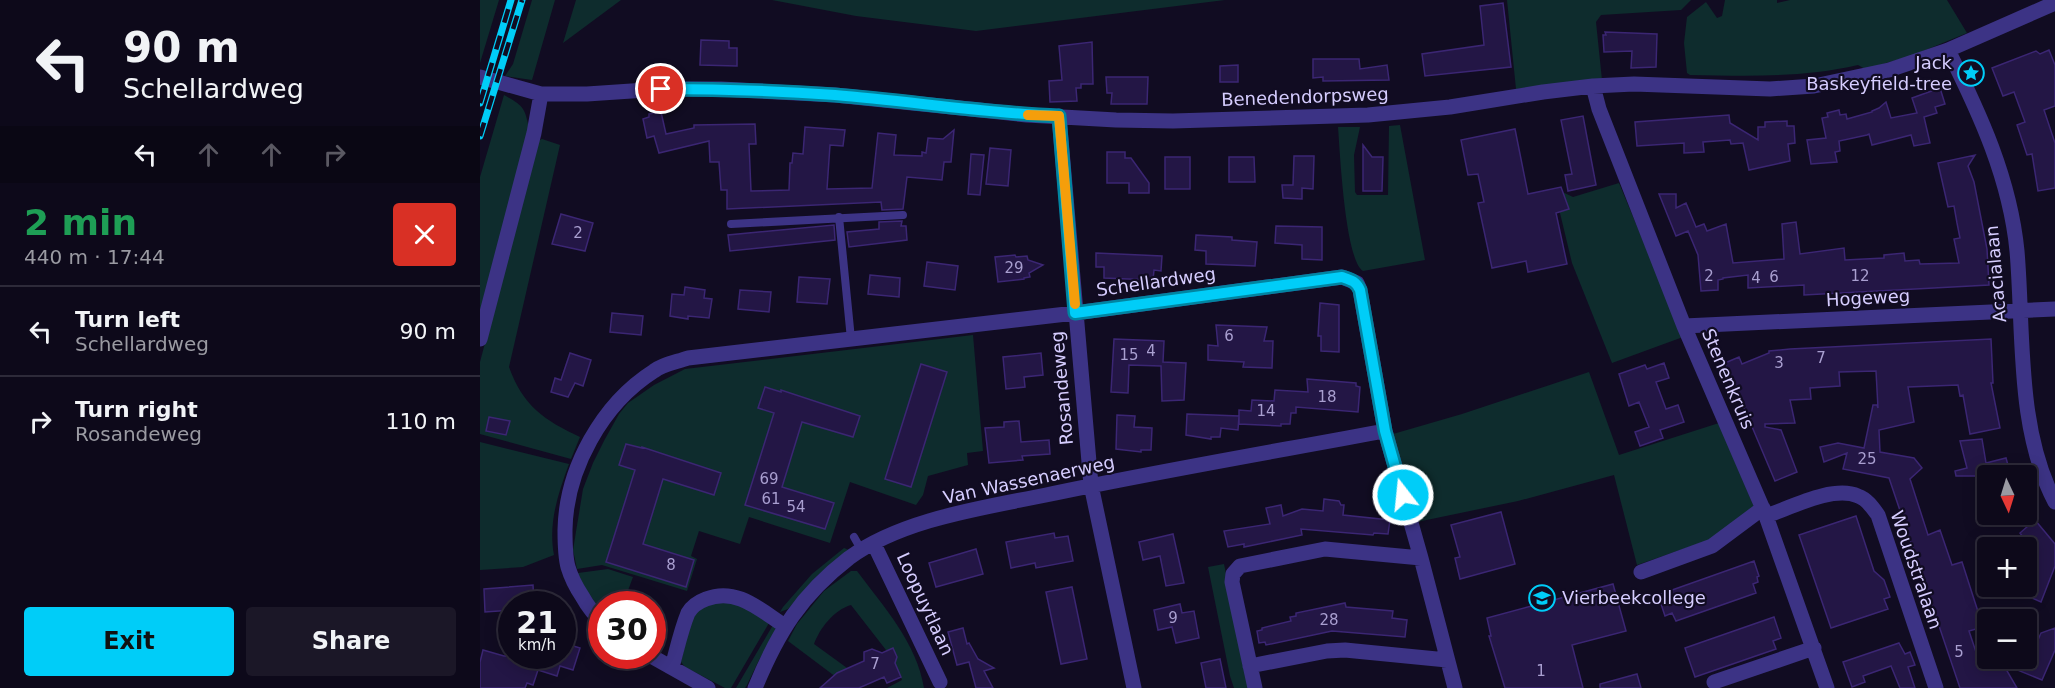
<!DOCTYPE html>
<html lang="en">
<head>
<meta charset="utf-8">
<style>
  :root { --surface:#0d091a; --page:#1b1727; --text:#f1f3f6; --muted:#9a9aa2; --line:#2d2a39; --accent:#00cdf8 }
  body { margin:0; font-family:"DejaVu Sans",sans-serif; background:var(--page); color:var(--text); height:100vh; display:flex; flex-direction:column; font-size:22px; white-space:nowrap }
  * { box-sizing:border-box; margin:0 }
  p { font-size:20px; color:var(--muted) }
  .icon { flex:none; width:33px; height:33px; fill:none; stroke:currentColor; stroke-width:2; stroke-linecap:round; stroke-linejoin:round }
  .map { position:relative; flex:1; overflow:hidden }
  .side { display:flex; flex-direction:column; background:var(--surface); width:480px }
  .side>* { flex:none }
  .top-card { background:#0d091a; color:var(--text); overflow:hidden }
  .needle { width:39px; rotate:176deg }
  .controls { position:absolute; left:1497px; top:465px; display:grid; gap:12px }
  .controls a { display:grid; place-items:center; width:60px; height:60px; border-radius:6px; background:var(--surface); box-shadow:0 3px 15px #0003,0 0 0 2px var(--line); font-size:30px }
  .speed { position:absolute; left:18px; top:591px; display:flex; gap:12px; font-size:30px; font-weight:700; text-align:center }
  .speed>* { display:grid; place-content:center; width:78px; height:78px; border-radius:50%; background:var(--surface); box-shadow:0 3px 15px #0003,0 0 0 2px var(--line); line-height:1 }
  .speed small { font-size:15px; font-weight:400 }
  .speed .limit { border:9px solid #d22; background:#fff; color:#111 }
  .pin { position:absolute; display:grid; place-items:center; width:51px; height:51px; color:#fff; margin:-26px; border:3px solid #fff; border-radius:50%; box-shadow:0 2px 6px #0007 }
  .me { position:absolute; width:66px; margin:-33px; rotate:344deg; stroke-linejoin:round; filter:drop-shadow(0 0 4px #0008) }
  .turn { display:flex; align-items:center; gap:21px; height:126px; padding:0 24px; font-size:27px }
  .turn .icon { width:78px; height:78px; stroke-width:2.5 }
  .turn b { display:block; font-size:42px; line-height:51px }
  .lanes { display:flex; align-items:center; height:57px; padding:0 24px; background:#0003; justify-content:center; gap:30px; direction:ltr }
  .lanes .off { opacity:.35 }
  .round { display:grid; place-items:center; flex:none; width:63px; height:63px; border-radius:6px; background:var(--page) }
  .head { display:flex; align-items:center; justify-content:space-between; height:102px; padding:0 24px }
  h1 { font-size:36px; font-weight:600; line-height:45px; color:#1e9e55 }
  .action { display:flex; gap:12px; margin-top:auto; padding:12px 24px }
  .action a { flex:1; height:69px; border-radius:6px; background:var(--accent); color:#111; font-size:24px; font-weight:600; line-height:69px; text-align:center }
  .action a+a { background:var(--page); color:var(--text) }
  ul { padding:0; list-style:none }
  li { display:flex; align-items:center; gap:18px; height:90px; padding:0 24px; border-top:2px solid var(--line) }
  li div { flex:1 }
  li b { display:block; font-size:22px }
  li em { font-style:normal }
  main { display:flex; flex:1; min-height:0 }
  .map>svg:first-child { display:block }
  .green { fill:#0e2c2d }
  .building { fill:#231645; stroke:#3b2673; stroke-width:1.5 }
  .lines { fill:none; stroke-linecap:round; stroke-linejoin:round }
  .lane { stroke:#3c3385; stroke-width:8 }
  .street { stroke:#3c3385; stroke-width:15 }
  .rail-casing { stroke:#00cdf8; stroke-width:7 }
  .rail { stroke:#110c22; stroke-width:4.5; stroke-dasharray:14; stroke-linecap:butt }
  .route-casing { stroke:#0085a1; stroke-width:15 }
  .route { stroke:#00cdf8; stroke-width:10 }
  .slow { stroke:#f59e0b; stroke-width:10 }
  .labels { text-anchor:middle; stroke-width:4.5; stroke-linejoin:round; paint-order:stroke }
  .number-label { font-size:15px; fill:#a99fd0 }
  .poi-label { font-size:18px; fill:#d6cdff; stroke:#110c22; text-anchor:end }
  .street-label { font-size:18px; fill:#d6cdff; stroke:#110c22 }
</style>
</head>
<body>
<main>
<section class="side">
<div class="top-card">
<div class="turn"><svg class="icon" aria-label="left" viewBox="0 0 24 24"><path d="M17 20v-9H6M10 6l-5 5 5 5"/></svg><div><b>90 m</b>Schellardweg</div></div>
<div class="lanes"><svg class="icon" aria-label="left" viewBox="0 0 24 24"><path d="M17 20v-9H6M10 6l-5 5 5 5"/></svg><svg class="icon off" aria-label="ahead" viewBox="0 0 24 24"><path d="M12 20V5M6 11l6-6 6 6"/></svg><svg class="icon off" aria-label="ahead" viewBox="0 0 24 24"><path d="M12 20V5M6 11l6-6 6 6"/></svg><svg class="icon off" aria-label="right" viewBox="0 0 24 24"><path d="M7 20v-9h11M14 6l5 5-5 5"/></svg></div>
</div>
<div class="head"><div><h1>2 min</h1><p>440 m · 17:44</p></div><a class="round" style="background:#d93025;color:#fff"><svg class="icon" aria-label="close" viewBox="0 0 24 24"><path d="M6 6l12 12M18 6L6 18"/></svg></a></div>
<ul>
<li><svg class="icon" aria-label="left" viewBox="0 0 24 24"><path d="M17 20v-9H6M10 6l-5 5 5 5"/></svg><div><b>Turn left</b><p>Schellardweg</p></div><em>90 m</em></li>
<li><svg class="icon" aria-label="right" viewBox="0 0 24 24"><path d="M7 20v-9h11M14 6l5 5-5 5"/></svg><div><b>Turn right</b><p>Rosandeweg</p></div><em>110 m</em></li>
</ul>
<div class="action"><a>Exit</a><a>Share</a></div>
</section>
<div class="map">
<svg width="1575" height="688" viewBox="0 0 1575 688">
  <rect width="100%" height="100%" fill="#110c22"/>
  <!-- green -->
  <path class="green" d="M0,0H19L0,63Z
    M52,0H75L52,80L25,76L33,64Z
    M96,0H141L83,43Z
    M292,0H745L496,31L376,16Z
    M1027,0H1211L1201,10L1121,15L1116,22L1122,80L1036,89Z
    M1245,0H1297V3L1310,0H1467L1487,33L1431,56L1385,69L1378,65C1321,78 1268,76 1210,75L1207,73L1204,43L1207,17L1226,2L1237,18L1242,16Z
    M24,95C43,106 45,107 49,129L0,319V177Z
    M920,125L945,260L883,271C865,260 860,153 858,127H880L874,155L875,192L877,195H908L909,126Z
    M62,139L80,145L29,367C43,406 64,420 100,437L91,459L0,434V362L58,141Z
    M1139,183L1203,337L1132,363L1092,263L1074,188L1093,197Z
    M493,335L503,451L487,453L488,465L448,476L443,495L436,505L370,482L350,543L269,517L260,544L219,531L211,556L217,559L207,591L122,565L97,569L93,550L103,489L113,463L125,439L139,414L148,403L174,385L205,369Z
    M1109,372L1139,455L1239,423L1274,507L1229,540L1157,565L1134,475L1038,501L937,522L913,434L982,414Z
    M0,442L89,464C78,494 68,523 74,555L43,567L0,570Z
    M364,548L369,550L337,576L308,609L300,612L303,607L332,574Z
    M744,564L769,688H754L750,676L728,567Z
    M128,569L153,577L143,604H122L121,611L100,581L98,573Z
    M371,571H377C403,606 437,643 444,688H407L422,680L413,659L371,605C354,610 340,628 334,644L374,673L368,686L308,641L317,624L344,591Z
    M233,601H254L289,623L251,688H245L205,667L201,662L211,619L219,608Z
    M293,625L296,628L294,635L279,660L267,685L265,688H256Z"/>
  <!-- building -->
  <path class="building" d="M1023,3L1031,67L945,76L942,54L1004,45L1000,6Z
    M1125,32L1177,34L1176,67L1151,68L1152,51L1124,52L1123,35H1126Z
    M221,40L249,41V48H257V66L220,65Z
    M612,42L613,84H601V88H596L597,101L570,102L569,81L582,80L579,46Z
    M1569,50L1575,65V106L1564,110L1575,143V188L1558,191L1552,154L1547,155L1537,125L1545,122L1534,92L1523,96L1512,68L1556,51L1560,54Z
    M833,59H879L880,69L907,65L909,80L843,81V77L833,78Z
    M758,65V82H740V66Z
    M626,77H668L667,104H631L632,93H627Z
    M1460,88L1465,104L1455,107L1457,113L1444,117L1450,143L1434,146L1431,135L1392,145L1389,134L1387,135L1359,141L1360,151L1355,152L1357,162L1331,164L1327,140L1346,138L1342,118L1348,117L1347,113L1359,110L1360,115L1366,114L1367,119L1392,112V111L1399,108L1406,102L1411,118L1437,113L1432,98Z
    M181,112L186,134L214,128V125L275,124L276,144H269L271,191L309,190L310,163H312L313,153L323,154L325,127L365,130L363,146L350,145L347,189L392,188L398,133L416,135L414,155L442,156V152L446,153L448,138L463,139L474,130L471,162H464L462,180L427,177L423,209L402,210L401,202L247,209V190H241L239,162H230L229,141L179,153L174,136L167,138L163,119L169,117V114Z
    M1249,115L1250,123L1278,140V127H1285V122L1307,121V126H1314L1315,143L1308,144L1310,161L1269,170L1263,143L1251,144L1250,140L1223,142L1224,152L1204,153V143L1157,146L1155,122Z
    M1103,116L1116,185L1088,191L1085,175L1092,174L1081,120Z
    M1035,129L1048,194L1081,187L1089,209L1076,213L1087,264L1048,272L1046,261L1012,268L998,203L1004,202L998,174L988,175L981,140Z
    M883,145L892,157H903L902,191H883Z
    M510,148L531,150L528,186L506,184Z
    M627,152H645V158H651L669,183V193H649V183H627Z
    M491,154L504,155L500,195L488,194Z
    M1495,155L1488,166L1494,182L1507,249L1509,285L1324,295V285L1268,288V275L1243,278V279L1238,280V290L1221,291L1218,255L1208,231L1196,236L1179,194H1196V208L1206,203L1216,227L1224,224L1227,231L1246,224L1253,263L1304,259L1302,224L1316,222L1320,254L1364,248L1365,260L1404,258V255L1424,253L1425,261L1439,260L1440,264L1479,263L1474,239L1480,238L1477,223L1474,206L1468,207L1458,163Z
    M814,156H834L833,189L822,188V199L803,198L802,185H813Z
    M685,157H710V189H685Z
    M749,157H774L775,182H749Z
    M81,214L113,223L105,251L72,244Z
    M422,221L421,226H426L427,240L369,247L367,232L399,229V222Z
    M354,225L355,240L250,251L248,235Z
    M796,226L842,227V260L822,259V245L795,243Z
    M716,235L752,237V240L777,242L775,266L726,264V251L715,250Z
    M616,253L682,256L681,271L674,270L673,280L624,278V267H616Z
    M535,255L536,257L547,256L548,260L563,265L549,273L550,277L544,278V279L518,282L515,257Z
    M447,262L478,266L475,290L444,286Z
    M390,275L420,278L419,297L388,294Z
    M319,277L350,279L347,304L317,302Z
    M205,287L225,290L224,298L232,299L229,318L208,316V319L190,316L192,294L204,295Z
    M260,290L291,292L289,312L258,309Z
    M840,303L859,305V352L841,351V336H838Z
    M132,313L163,316L161,335L130,332Z
    M736,325L787,327L784,341H793L792,368L763,367L764,362L728,360V345L738,346Z
    M634,339L684,341L683,362L706,363L704,400L682,401L681,366L649,365L648,393L631,392Z
    M1511,339L1513,383H1511L1520,428L1490,434L1483,395L1480,396L1478,385L1428,387L1434,422L1399,430L1400,452L1434,458L1442,468L1430,479L1448,535L1460,530L1472,565L1482,562L1503,627L1489,631L1497,655L1508,651V658H1550L1561,633L1575,628V650L1562,680L1523,664L1537,688H1480L1409,478L1363,469L1367,453L1344,462L1340,447L1358,443L1384,448L1393,405H1397L1398,408L1396,371L1359,372L1360,386L1330,388L1331,399L1310,400L1315,423L1285,424V427L1301,430L1317,472L1295,481L1245,363L1259,357L1262,364L1289,353V351L1310,349Z
    M90,353L111,360L103,386L95,383L88,397L71,392L75,378L81,380Z
    M561,353L563,375L544,377L545,387L526,389L523,357Z
    M1184,363L1189,378L1176,382L1186,409L1198,405L1204,422L1180,430L1183,438L1160,446L1155,432L1169,427L1159,402L1149,406L1139,374L1165,365L1167,369Z
    M441,364L467,372L431,487L405,479Z
    M827,379L876,383V386L880,387L878,412L816,407V413H811L810,424H801V426L759,424V410L771,411L772,400L794,401L795,390L828,392Z
    M285,387L301,392V390L380,416L373,437L322,422L302,487L354,503L345,529L265,505L294,413L278,408Z
    M707,414L759,416L758,430L741,428L740,437H731V439L706,435Z
    M637,415L655,416L654,427L672,428L671,450H661V452L636,449Z
    M9,417L30,421L26,435L6,431Z
    M539,421L541,442L569,440L570,454L542,456L543,460L509,463L505,428L524,427V422Z
    M1502,439L1506,463L1526,458L1531,476H1476L1475,471L1487,468L1480,441Z
    M146,444L162,448V447L241,473L234,495L183,479L163,544L214,560L206,587L126,562L155,470L139,465Z
    M844,499L859,501L861,505H864L863,515L910,520L908,534L894,533L893,535L821,529L822,535L764,547V544L748,547L744,531L790,524L786,508L801,505L803,516L822,509L843,511Z
    M1021,512L1035,564L980,579L975,558L980,557L971,525Z
    M1376,516L1394,571L1404,580L1410,597L1404,599L1408,609L1351,628L1319,535Z
    M1555,520L1575,544V566L1561,602L1541,593L1544,586H1546V580L1554,561L1546,552V541L1540,533Z
    M574,533L575,538L588,536L593,561L556,568L555,563L531,568L526,542Z
    M693,534L704,583L686,586L680,556L663,560L659,542Z
    M496,549L503,574L456,587L449,563Z
    M1274,561L1279,576L1277,577L1278,582L1273,584L1276,593L1196,621L1192,613L1185,616L1178,595Z
    M1133,584L1146,631L1092,645L1103,688H1025L1009,636H1011L1007,618Z
    M53,585L54,604H32V610L5,612L4,589Z
    M592,587L607,659L581,664L566,592Z
    M865,603L866,607L913,611L912,618L927,620L925,637L852,631L786,645L785,642L779,643L777,631L782,630V628L811,621L810,617L816,616V613Z
    M700,604L702,613L714,611L719,638L696,643L692,627L678,630L674,610Z
    M1294,617L1301,638L1293,641L1296,649L1215,677L1205,648Z
    M483,628L487,644L489,643L498,659L514,668L504,671L513,688H496L489,662L477,665L468,632Z
    M1419,643L1425,654L1430,652L1435,665L1428,667L1435,688H1420L1411,666L1383,676L1385,682L1372,687L1363,662Z
    M87,644L100,648L93,670L80,666L77,676L58,670L53,685L47,683L45,688H0V662L3,650L24,656H84Z
    M413,648L417,657L415,663L421,677L407,683L404,677L379,688H340L357,673L384,661V652L392,649L402,653Z
    M740,659L746,688H726L721,663Z
    M1157,674L1161,688H1120V684Z"/>
  <g class="lines">
    <!-- lane -->
    <path class="lane" d="M359,217L371,339
      M251,224L423,215
      M374,537L382,551"/>
    <!-- street -->
    <path class="street" d="M1468,50C1500,114 1530,179 1537,251C1544,332 1536,428 1575,502
      M0,77L61,94H107L181,89H241L355,95L547,115L636,120L693,121L888,115L970,107L1063,92L1113,86L1154,84L1290,89L1334,86L1409,70L1468,50L1575,3
      M1113,86L1119,109L1204,326L1286,516L1347,688
      M579,116L611,485L654,688
      M1204,326L1575,309
      M0,339L54,133L61,94
      M1286,516C1310,508 1353,485 1378,496C1387,499 1393,508 1398,515L1456,688
      M394,544L460,682
      M1161,572L1232,546L1283,508
      M122,621C113,614 107,605 102,596C96,587 91,577 88,567C85,556 85,542 85,530C86,469 122,404 174,371C183,364 197,362 208,358L595,313L862,277L877,283L880,290L905,431L941,558L975,688
      M171,656L228,688
      M770,666L847,651L865,650L967,660
      M192,667C197,649 201,630 208,613C212,606 218,602 226,599C257,587 280,610 305,626
      M1234,682L1334,648
      M275,688C298,632 321,595 369,558C422,519 503,508 566,495C679,471 792,452 905,431
      M775,688L752,582L753,574L760,566L845,549L941,558"/>
    <!-- rail casing -->
    <g class="rail-casing">
      <path id="rail" d="M0,103L31,0
        M0,136L42,0"/>
    </g>
    <!-- rail -->
    <use href="#rail" class="rail"/>
  </g>
  <g class="lines">
    <!-- route casing -->
    <g class="route-casing">
      <path id="route" d="M181,89C239,89 297,91 355,95C430,101 504,113 579,116L595,313L862,277C871,280 876,281 880,290L905,431L923,495"/>
    </g>
    <!-- route -->
    <use href="#route" class="route"/>
    <!-- slow -->
    <path class="slow" d="M548,115L579,116L595,304"/>
  </g>
  <!-- icons -->
  <defs>
    <g id="sight-ring" transform="scale(1.35)"><circle r="9.5" fill="#110c22" stroke="#00cdf8" stroke-width="1.5"/><path d="M0-6L1.8-2.2L6-1.7L2.9 1.2L3.7 5.4L0 3.3L-3.7 5.4L-2.9 1.2L-6-1.7L-1.8-2.2Z" fill="#00cdf8"/></g>
    <g id="school-ring" transform="scale(1.35)"><circle r="9.5" fill="#110c22" stroke="#00cdf8" stroke-width="1.5"/><path d="M0-5L7-2L0 1L-7-2ZM-4 1L0 2.5L4 1V4Q0 6-4 4Z" fill="#00cdf8"/></g>
  </defs>
  <g fill-rule="evenodd">
    <use href="#sight-ring" x="1491" y="73"/>
    <use href="#school-ring" x="1062" y="598"/>
  </g>
  <g class="labels">
    <!-- number labels -->
    <g class="number-label">
      <text x="98" y="238">2</text>
      <text x="534" y="273">29</text>
      <text x="1229" y="281">2</text>
      <text x="1380" y="281">12</text>
      <text x="1294" y="282">6</text>
      <text x="1276" y="283">4</text>
      <text x="749" y="341">6</text>
      <text x="671" y="356">4</text>
      <text x="649" y="360">15</text>
      <text x="1341" y="363">7</text>
      <text x="1299" y="368">3</text>
      <text x="847" y="402">18</text>
      <text x="786" y="416">14</text>
      <text x="1387" y="464">25</text>
      <text x="289" y="484">69</text>
      <text x="291" y="504">61</text>
      <text x="316" y="512">54</text>
      <text x="191" y="570">8</text>
      <text x="693" y="623">9</text>
      <text x="849" y="625">28</text>
      <text x="1479" y="657">5</text>
      <text x="395" y="669">7</text>
      <text x="1061" y="676">1</text>
    </g>
    <!-- poi labels -->
    <g class="poi-label">
      <text x="1472" y="69">Jack<tspan x="1472" dy="21">Baskeyfield-tree</tspan></text>
      <text x="1082" y="604" text-anchor="start">Vierbeekcollege</text>
    </g>
    <!-- street labels -->
    <g class="street-label">
      <text transform="translate(825 97) rotate(-2)" y="6">Benedendorpsweg</text>
      <text transform="translate(1516 274) rotate(-95)" y="6">Acacialaan</text>
      <text transform="translate(676 282) rotate(-8)" y="6">Schellardweg</text>
      <text transform="translate(1388 298) rotate(-3)" y="6">Hogeweg</text>
      <text transform="translate(1248 379) rotate(67)" y="6">Stenenkruis</text>
      <text transform="translate(582 388) rotate(-95)" y="6">Rosandeweg</text>
      <text transform="translate(549 480) rotate(-12)" y="6">Van Wassenaerweg</text>
      <text transform="translate(1436 570) rotate(71)" y="6">Woudstralaan</text>
      <text transform="translate(445 604) rotate(65)" y="6">Loopuytlaan</text>
    </g>
  </g>
</svg>
<div class="controls">
<a><svg class="needle" viewBox="-14 -14 28 28"><path d="M0-13l5 13h-10z" fill="#e53935"/><path d="M0 13l5-13h-10z" fill="#9a9aa2"/></svg></a>
<a>+</a>
<a>−</a>
</div>
<div class="speed"><div>21<small>km/h</small></div><div class="limit">30</div></div>
<div class="pin" style="left:181px;top:89px;background:#d93025"><svg class="icon" aria-label="arrive" viewBox="0 0 24 24"><path d="M6 21V4h12l-3 4 3 4H6"/></svg></div>
<svg class="me" style="left:923px;top:495px" viewBox="-20 -20 40 40"><circle r="17" fill="#00cdf8" stroke="#fff" stroke-width="3"/><path d="M0-11L8 9 0 5-8 9z" fill="#fff"/></svg>
</div>
</main>
</body>
</html>
